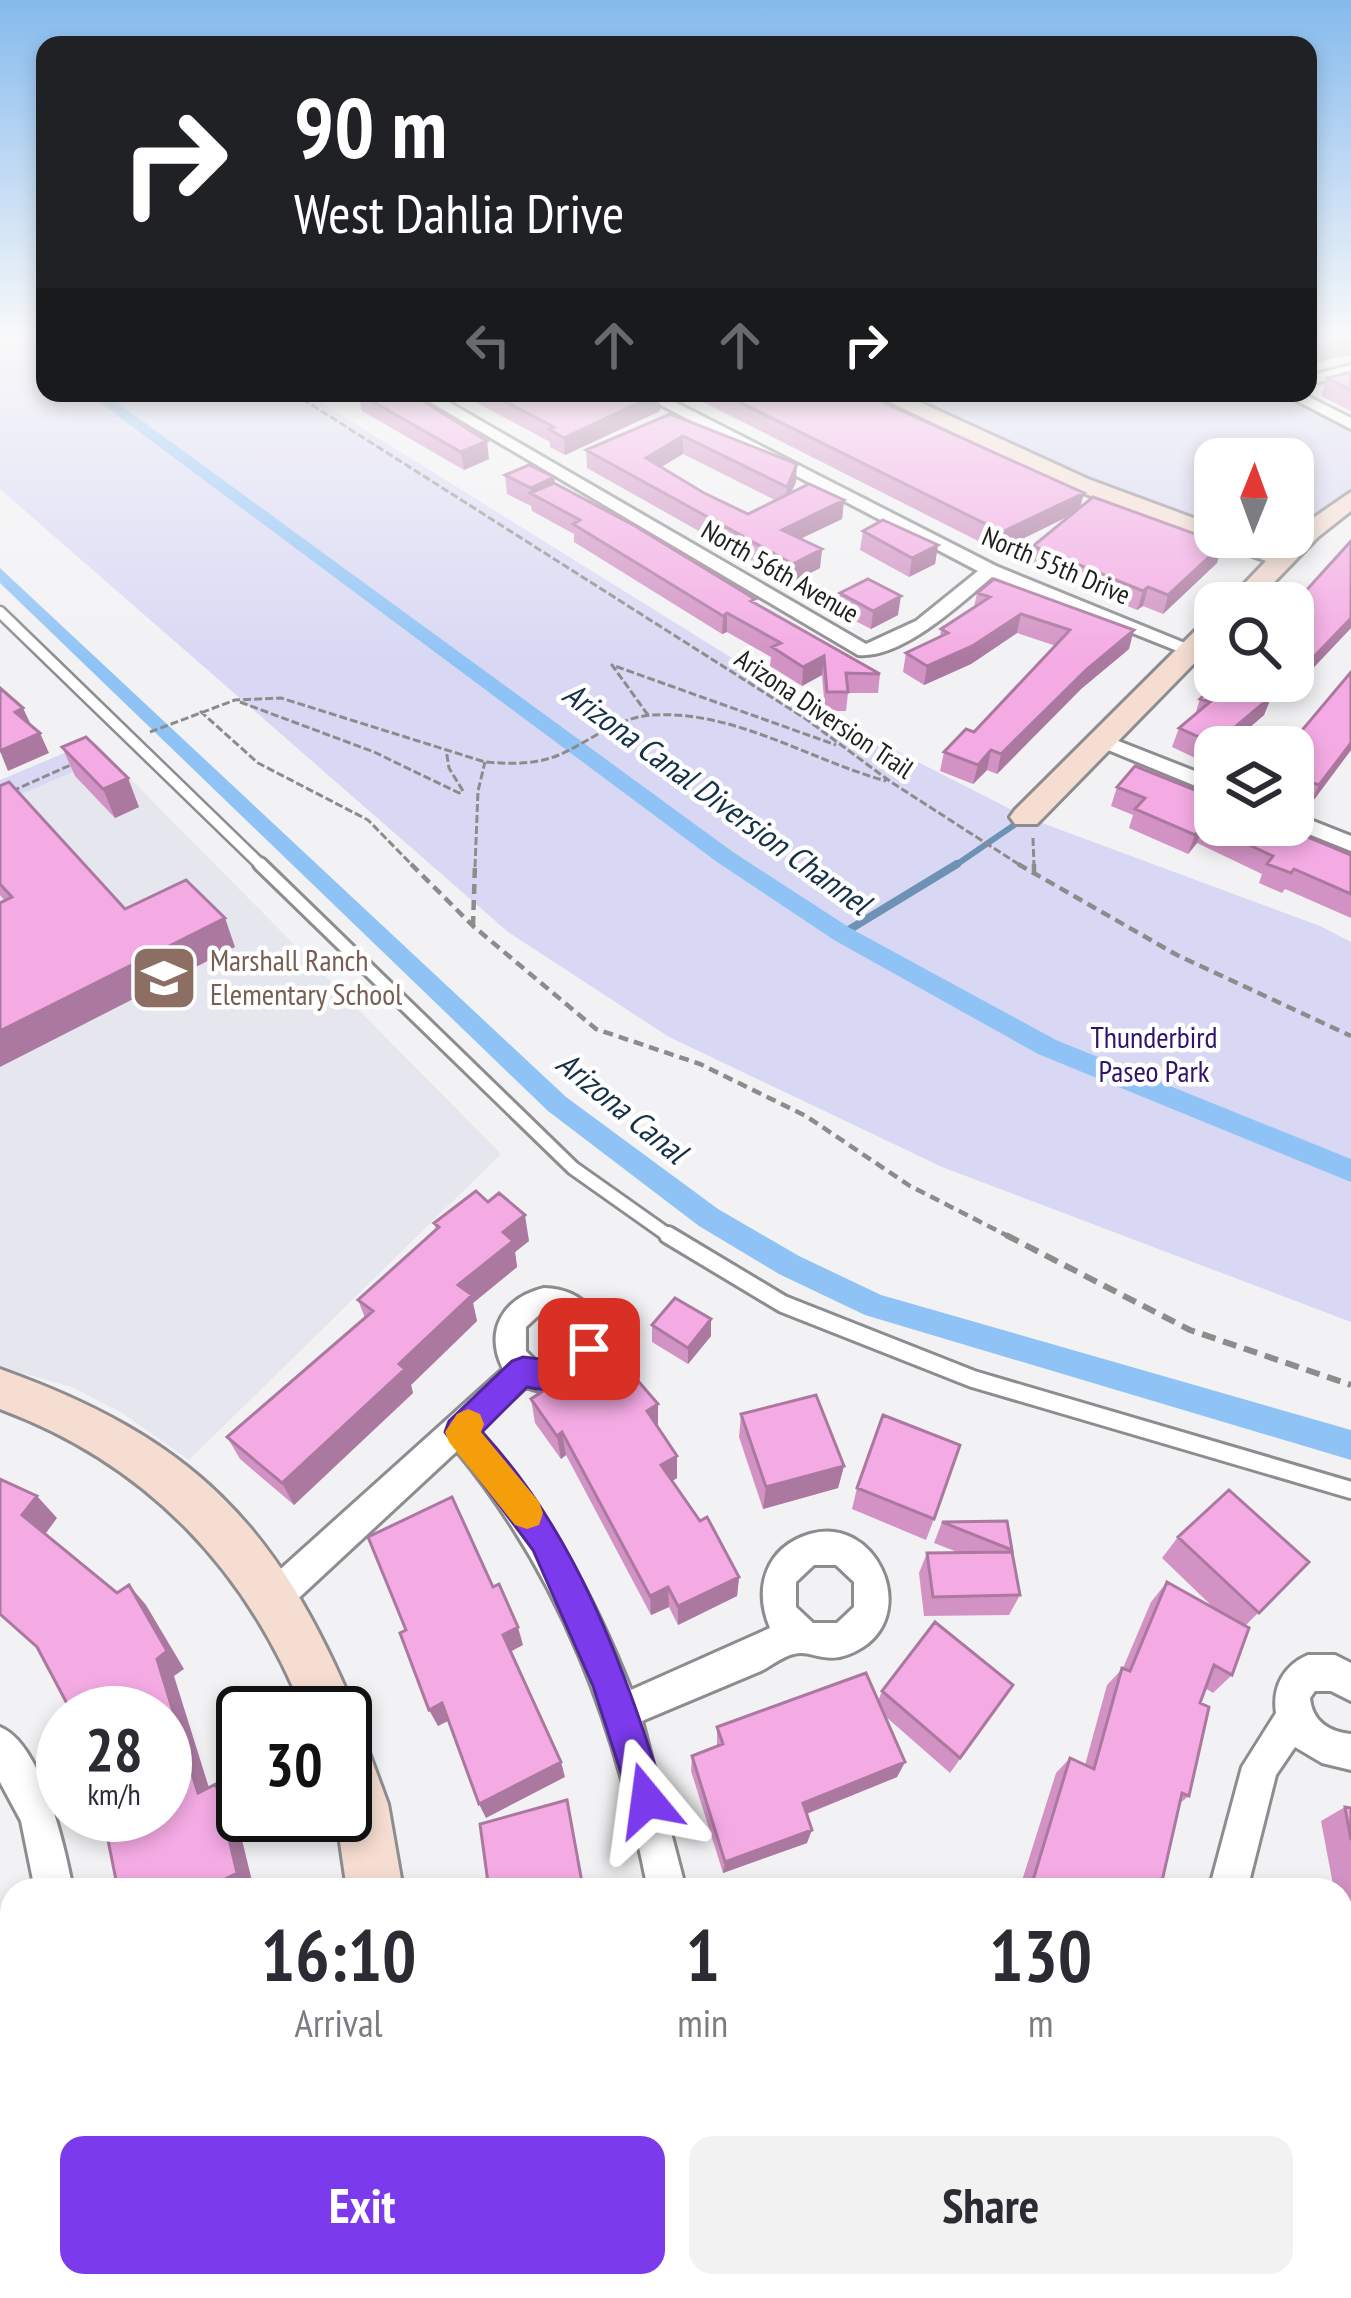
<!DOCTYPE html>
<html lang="en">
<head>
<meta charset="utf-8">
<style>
  :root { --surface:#fff; --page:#f2f2f3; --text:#2b2b33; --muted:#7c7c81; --accent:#7c3aed }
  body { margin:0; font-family:"PT Sans Narrow",sans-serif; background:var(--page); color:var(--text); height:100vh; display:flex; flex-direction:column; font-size:45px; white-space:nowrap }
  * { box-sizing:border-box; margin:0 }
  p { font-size:39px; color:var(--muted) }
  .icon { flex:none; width:66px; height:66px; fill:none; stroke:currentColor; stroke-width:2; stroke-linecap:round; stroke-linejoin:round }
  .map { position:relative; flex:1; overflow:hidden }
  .sheet { position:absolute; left:0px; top:1878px; width:1353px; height:420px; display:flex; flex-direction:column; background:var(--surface); border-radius:36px 36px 0 0; box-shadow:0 6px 18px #0003 }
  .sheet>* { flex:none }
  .hud { position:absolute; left:36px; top:36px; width:1281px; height:366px; border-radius:24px; box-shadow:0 6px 18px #0003; background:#202124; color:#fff; overflow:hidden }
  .needle { width:78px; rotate:1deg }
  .tools { position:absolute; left:1194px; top:438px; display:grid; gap:24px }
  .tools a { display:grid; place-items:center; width:120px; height:120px; border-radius:24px; background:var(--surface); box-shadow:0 6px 18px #0003; font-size:60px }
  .speed { position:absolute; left:36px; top:1686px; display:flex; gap:24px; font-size:60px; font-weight:700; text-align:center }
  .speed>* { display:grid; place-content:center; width:156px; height:156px; border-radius:50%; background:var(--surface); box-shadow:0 6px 18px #0003; line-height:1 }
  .speed small { font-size:30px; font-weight:400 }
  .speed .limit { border:6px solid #111; border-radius:18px; background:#fff; color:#111 }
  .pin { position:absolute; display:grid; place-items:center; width:102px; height:102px; color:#fff; margin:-51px; border-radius:24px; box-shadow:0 6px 18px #0006 }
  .me { position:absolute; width:132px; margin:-66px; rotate:344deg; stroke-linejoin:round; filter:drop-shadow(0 0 9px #0008) }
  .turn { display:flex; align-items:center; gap:42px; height:252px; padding:0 60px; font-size:54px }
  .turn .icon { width:156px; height:156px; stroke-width:2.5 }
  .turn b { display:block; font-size:84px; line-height:102px }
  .lanes { display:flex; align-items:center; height:114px; padding:0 60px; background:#0003; justify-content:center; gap:60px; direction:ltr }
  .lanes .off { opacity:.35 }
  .eta { display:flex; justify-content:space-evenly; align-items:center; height:204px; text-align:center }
  .eta b { font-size:72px; font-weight:700; line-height:84px }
  .action { display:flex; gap:24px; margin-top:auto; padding:24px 60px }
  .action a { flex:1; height:138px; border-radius:24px; background:var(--accent); color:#fff; font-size:48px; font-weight:700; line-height:138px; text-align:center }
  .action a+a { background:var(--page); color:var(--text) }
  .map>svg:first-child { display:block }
  .built { fill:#e6e6ef }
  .green { fill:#d9d8f4 }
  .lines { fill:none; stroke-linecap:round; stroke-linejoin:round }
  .stream-far1 { stroke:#6e92b5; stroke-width:6 }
  .stream { stroke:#6e92b5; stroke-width:8 }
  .canal { fill:#90c3f5; fill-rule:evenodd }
  .lane-far2-casing { stroke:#8d8d8f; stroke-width:15 }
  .lane-far1-casing { stroke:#8d8d8f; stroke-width:18 }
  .lane-casing { stroke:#8d8d8f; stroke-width:22 }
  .street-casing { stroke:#8d8d8f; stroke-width:6 }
  .secondary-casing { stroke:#8d8d8f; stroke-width:6 }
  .path-far2 { stroke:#8c8c8d; stroke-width:3; stroke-dasharray:8 3; stroke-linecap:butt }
  .path-far1 { stroke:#8c8c8d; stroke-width:4.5; stroke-dasharray:10 6; stroke-linecap:butt }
  .path { stroke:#8c8c8d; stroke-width:6; stroke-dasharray:14 8; stroke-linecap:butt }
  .lane-far2 { stroke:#fff; stroke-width:10 }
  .lane-far1 { stroke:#fff; stroke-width:12 }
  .lane { stroke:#fff; stroke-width:16 }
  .street { fill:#fff; fill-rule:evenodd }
  .secondary { fill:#f6ddd2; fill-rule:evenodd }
  .wall { fill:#d293c4; fill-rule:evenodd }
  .shaded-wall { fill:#ab78a0 }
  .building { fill:#f4abe4; stroke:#ab78a0; stroke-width:3 }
  .route { fill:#7c3aed; stroke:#51269a; stroke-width:3 }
  .slow { fill:#f59e0b }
  .labels { text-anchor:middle; stroke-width:9; stroke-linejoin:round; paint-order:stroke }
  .far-street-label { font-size:27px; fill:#1f1f1f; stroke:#fff }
  .education-label { font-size:30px; fill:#785e54; stroke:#fff; text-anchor:start }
  .park-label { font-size:30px; fill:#2f146d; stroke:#fff }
  .water-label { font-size:33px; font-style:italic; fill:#153149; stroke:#fff }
</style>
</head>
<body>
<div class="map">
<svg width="1351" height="2298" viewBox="0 0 1351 2298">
  <rect width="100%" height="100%" fill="#f2f2f4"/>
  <!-- built -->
  <path class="built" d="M109,757L501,1154L189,1460L122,1413L72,1387L0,1367V803Z"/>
  <!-- green -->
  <path class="green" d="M0,338H45V393H306L812,708L1026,817L1320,926L1351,942V1322L942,1167L669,1037L508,932L0,489Z
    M882,393H1289L1351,424V499L1284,558L1220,537H1293V459H1215V535Z
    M93,741L109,757L0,803V780Z"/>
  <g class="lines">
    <!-- stream-far1 -->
    <path class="stream-far1" d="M953,867L1023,819"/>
    <!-- stream -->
    <path class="stream" d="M842,934L957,864"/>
    <!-- canal -->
    <path class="canal" d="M11,338H27L45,350V361Z
      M87,393H104L733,852L850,928L1056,1040L1351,1159V1182L1038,1054L834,940L717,862Z
      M0,568L566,1097L718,1209L799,1256L881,1295L1351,1430V1460L865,1315L779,1274L699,1226L548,1111L0,583Z"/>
    <!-- lane-far2 casing -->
    <g class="lane-far2-casing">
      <path id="lane-far2" d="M0,612L263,867"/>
    </g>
    <!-- lane-far1 casing -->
    <g class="lane-far1-casing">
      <path id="lane-far1" d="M260,864L573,1168L672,1238"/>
    </g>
    <!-- lane casing -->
    <g class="lane-casing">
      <path id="lane" d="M668,1235L783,1304L973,1379L1351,1490"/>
    </g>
    <!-- street casing -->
    <g class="street-casing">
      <path id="street" d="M1351,365V374L1308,385V376Z
        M415,393H433L866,644L916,621L978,571L638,393H657L996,566L1202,650L1185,654L992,577C960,604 902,659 858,655Z
        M1282,393H1301L1351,418V429Z
        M1103,735L1215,779V794L1096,745L1093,741Z
        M1293,813L1351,836V851L1286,825H1293Z
        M544,1288C634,1291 608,1418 526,1387L479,1430C546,1509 593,1594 631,1690L770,1628C753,1588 766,1547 810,1534C875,1515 919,1610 863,1647C827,1670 813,1648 794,1654C783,1656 771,1666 761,1671C722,1687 682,1704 642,1721L686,1890H648C616,1727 563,1580 457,1451L289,1607L277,1612L265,1607L260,1595L265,1583L503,1369C484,1330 503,1298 544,1288ZM540,1314H556L571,1329L570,1351L556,1365H540L526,1351V1327ZM814,1565H836L854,1582V1607L837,1623H813L796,1607V1582Z
        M1308,1655H1335L1351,1663V1701L1331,1691H1315L1310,1698C1312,1721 1329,1732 1351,1734V1770L1322,1763L1295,1747L1276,1775L1247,1890H1209L1242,1767L1276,1713C1272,1687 1284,1665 1308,1655Z
        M0,1727C42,1744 65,1848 73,1890H35L21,1821L0,1782Z
        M1341,1958L1351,1962V2002L1341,1998Z
        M12,2247V2286H30L28,2298H0V2252Z
        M663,2286H709V2298H663Z
        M1163,2286H1209V2298H1163Z"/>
    </g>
    <!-- secondary casing -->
    <g class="secondary-casing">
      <path id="secondary" d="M871,393H900L1088,479L1215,526V537H1245L1279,548L1300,527L1351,492V511L1318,537L1254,603H1226L1266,561L1072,489Z
        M1215,619V642L1037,824H1015L1010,817L1015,810L1205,621Z
        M0,1369C193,1438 278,1525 356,1713L346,1732L364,1739L388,1804L403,1890H347L336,1815H345V1713H304C247,1569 146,1463 0,1409Z
        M324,2286H390L389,2298H323Z"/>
    </g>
    <!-- path-far2 -->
    <path class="path-far2" d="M293,393L806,719L891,782L1023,867
      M240,702L374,752L459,793L463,791L449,768L446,749
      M200,711L258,763L368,820L414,867
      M648,715L612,665L836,745
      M150,732L235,700L281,698L485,762C511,764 534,765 559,755C591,741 617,717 653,715C734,710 810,760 886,781
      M12,791L73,764
      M1033,838L1034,867
      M475,867L478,791L485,762"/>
    <!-- path-far1 -->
    <path class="path-far1" d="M411,864L473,926L596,1029L700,1064L806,1116L910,1186L1012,1238
      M1018,864L1177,955L1351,1036
      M1034,864V874
      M473,926L475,864"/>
    <!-- path -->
    <path class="path" d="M1006,1235L1190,1330L1351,1385"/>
    <!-- lane-far2 -->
    <use href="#lane-far2" class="lane-far2"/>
    <!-- lane-far1 -->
    <use href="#lane-far1" class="lane-far1"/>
    <!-- lane -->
    <use href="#lane" class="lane"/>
    <!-- street -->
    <use href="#street" class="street"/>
    <!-- secondary -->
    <use href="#secondary" class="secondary"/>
  </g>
  <!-- wall -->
  <path class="wall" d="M1351,372V411L1321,396L1327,378Z
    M342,393H410L489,459L464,470L362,411L360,403Z
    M459,393H659L660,411L565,455L550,447V442Z
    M666,393H862L1084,493L1080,508L1217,563L1163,614L1143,606L1137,610L1029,565L1033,546L1071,515L998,551L695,398L683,401Z
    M670,414L796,482L791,493L844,500L842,519L800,539L822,549L820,568L791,583L587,468L586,450ZM683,454L775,500L748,514L704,493L661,467Z
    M505,475L554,477L555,483L755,603L880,674L878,693H848L846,711H825L822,675L802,686L770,666L771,657L727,632L722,634L574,542V534L532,511L531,506L507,494Z
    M863,531L938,545L935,564L909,577L860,550Z
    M840,593L898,615L871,629L838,612Z
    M977,593L1129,649L1081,689L997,774L987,770L973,784L940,771L944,752L974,732L1056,646L1017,633L971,664L924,685L903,672L906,653L940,637L941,629L974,607Z
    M1293,605L1351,628L1298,684L1289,681H1293Z
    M1351,672V750L1310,805L1293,798V747Z
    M1218,681H1285L1270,700L1264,715L1227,747H1215L1208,764L1172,747L1179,728L1195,715L1200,699Z
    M62,747L139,807L115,818L75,776Z
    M0,786L125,909L235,947L5,901L0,895Z
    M1117,787L1351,855V918L1285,889L1282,893L1259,883L1262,874L1197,843L1188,854L1129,828L1133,815L1111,806Z
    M434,1223L529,1241L515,1252L517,1267L473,1303L477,1321L411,1385L413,1393L294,1505L240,1459L227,1437L365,1318L358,1300L436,1230Z
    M711,1319V1336L688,1364L652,1342V1325Z
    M563,1387L658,1427L677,1478L672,1481L739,1577L737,1596L678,1625L669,1607L651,1615L566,1455L561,1459L535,1423L531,1399Z
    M741,1414L844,1466L838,1488L763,1509L739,1437Z
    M857,1488L934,1519L926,1540L852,1509Z
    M1007,1521L1020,1595L1009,1615L924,1616L919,1573L927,1553L957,1552L934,1543L942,1522Z
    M1178,1537L1309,1562L1245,1626L1232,1675L1213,1693L1205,1688L1200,1703L1189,1796L1180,1803L1160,1890H1019L1056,1773L1070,1758L1085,1765L1107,1685L1123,1668L1151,1602L1167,1582L1216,1610L1162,1558Z
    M1013,1685L950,1773L885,1716L905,1762L897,1777L807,1814V1843L723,1873L691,1771L692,1756L717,1746V1727L878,1701L882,1691Z
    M1345,1807L1351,1808V1922L1341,1921V1890H1334L1321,1821Z
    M1341,2049L1351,2052V2196L1341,2193Z
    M1255,2287L1281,2292L1303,2298H1256Z"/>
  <!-- shaded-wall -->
  <path class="shaded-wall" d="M1351,339V355L1308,364V348Z
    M659,393L660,411L565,455L564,438Z
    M683,393H695V398L683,401Z
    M683,436V454L646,476V458Z
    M487,441L489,459L464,470L461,452Z
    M797,464L796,482L785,505L787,487Z
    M554,477L556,495L531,494V488Z
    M1084,493L1079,511L998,551L1002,532Z
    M844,500L842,519L781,548L782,530Z
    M1223,544L1217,563L1163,614L1168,595Z
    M938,545L935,564L909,577L912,558Z
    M822,549L820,568L791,583L793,564Z
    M1148,587L1143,606L1137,610L1143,591Z
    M901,596L898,615L871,629L873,611Z
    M727,613V632L722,634L723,616Z
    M1021,614L1017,633L971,664L924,685L927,666Z
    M1351,618V628L1298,684L1306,665Z
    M1134,630L1129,649L1081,689L997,774L1001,754L1086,670Z
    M824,656L822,675L802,686L803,667Z
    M1278,681H1285L1270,700L1264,715L1227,747H1215V758L1208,764L1215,744L1268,694Z
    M23,708L32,727L15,712Z
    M40,733L49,753L8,771L0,751Z
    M1351,743V750L1310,805L1319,785Z
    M991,750L987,770L973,784L978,765Z
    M128,778L139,807L115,818L103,789Z
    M1204,824L1197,843L1188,854L1195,835Z
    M225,918L235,947L0,1067V1031Z
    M525,1215L529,1241L515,1252L517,1267L473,1303L477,1321L411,1385L413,1393L294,1505L282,1483L399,1364L458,1285L503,1232Z
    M711,1319V1336L688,1364V1348Z
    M658,1404V1427L647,1411Z
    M562,1432L566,1455L561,1459L557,1436Z
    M677,1456V1478L662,1487L661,1465Z
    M844,1466L838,1488L763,1509L766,1487Z
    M37,1496L57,1518L43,1537L22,1515Z
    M739,1577L737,1596L678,1625V1606Z
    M129,1585L146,1605L184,1669L174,1676L215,1807L198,1793Z
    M668,1587L669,1607L651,1615L650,1596Z
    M518,1627L523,1645L508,1653L503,1635Z
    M442,1703L450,1720L438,1726L429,1710Z
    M561,1762L565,1777L486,1818L479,1804Z
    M905,1762L897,1777L798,1817L803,1803Z
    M216,1784L232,1799L253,1885L243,1890H203Z
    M812,1830L807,1843L723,1873L725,1862Z
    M201,2286H220L218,2298H198Z"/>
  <!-- building -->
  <path class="building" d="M1308,338H1351V339L1308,348Z
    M1351,372V390L1327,378Z
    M358,393H410L487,441L461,452Z
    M489,393H659L564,438L549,429L554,427Z
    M721,393H862L1084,493L1002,532Z
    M670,414L797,464L787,487L683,436L646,458L704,493L748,514L809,484L844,500L782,530L822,549L793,564L586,450Z
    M529,465L554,477L531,488L505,475Z
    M554,483L635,526L755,599L751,601L880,674L846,673L848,692H827L824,656L803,667L772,647L781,643L727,613L723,616L573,524L580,520L530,493Z
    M1093,497L1223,544L1168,595L1148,587L1143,591L1033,546Z
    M883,520L938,545L912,558L863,531Z
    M1351,541V618L1306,665L1293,662V605Z
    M868,579L901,596L873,611L840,593Z
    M994,579L1134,630L1086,670L1001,754L991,750L978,765L944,752L966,729L974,732L1070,630L1021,614L974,645L927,666L906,653L948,633L941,629L990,597L977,593Z
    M1351,672V743L1319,785L1293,776V767L1299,759L1293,756V747H1288Z
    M1218,681H1278L1268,694L1272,696L1215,744L1179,728L1210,702L1200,699Z
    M0,688L23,708L15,712L40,733L0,751Z
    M86,737L128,778L103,789L62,747Z
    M1135,766L1215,798V825H1279L1351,855V894L1294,869L1291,873L1267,864L1273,856L1204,824L1195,835L1135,809L1145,798L1117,787Z
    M9,782L125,909L186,880L225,918L0,1031V903L12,897L0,884V786Z
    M476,1191L488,1202L499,1193L525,1215L503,1232L513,1241L458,1285L472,1295L399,1364L405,1369L282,1483L227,1437L373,1311L358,1300L439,1227L434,1223Z
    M675,1298L711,1319L688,1348L652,1325Z
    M613,1352L658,1404L647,1411L677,1456L661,1465L700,1521L707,1517L739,1577L678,1606L668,1587L650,1596L562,1432L557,1436L531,1399L560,1380L563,1387Z
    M816,1395L844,1466L766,1487L741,1414Z
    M883,1415L960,1445L934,1519L857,1488Z
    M0,1479L37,1496L22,1515L117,1593L129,1585L167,1651L157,1659L198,1793L216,1784L237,1873L203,1890H118L103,1815H165V1713H95L92,1704L80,1713H72L37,1647L0,1614Z
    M1229,1490L1309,1562L1259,1613L1178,1537Z
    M452,1497L493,1587L499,1584L518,1627L503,1635L561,1762L479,1804L442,1703L429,1710L400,1633L406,1630L368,1537Z
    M1007,1521L1012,1550L942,1522Z
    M1012,1552L1020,1595L933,1597L927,1553Z
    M1167,1582L1249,1628L1232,1675L1214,1665L1200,1703L1209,1707L1189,1796L1182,1793L1160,1890H1030L1070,1758L1094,1769L1122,1668L1130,1671Z
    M935,1622L1013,1685L960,1758L882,1691Z
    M866,1673L905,1762L803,1803L812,1830L725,1862L692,1756L723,1744L717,1727Z
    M567,1800L583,1888L575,1890H489L480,1824Z
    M1345,1807L1351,1808V1840Z
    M1341,2049L1351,2052V2187L1341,2184Z
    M69,2286H201L198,2298H66Z
    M484,2286H593V2298H483Z
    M751,2286H1130V2298H751Z
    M1281,2292L1303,2298H1281Z"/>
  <!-- sky -->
  <linearGradient id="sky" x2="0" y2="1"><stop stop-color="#85baed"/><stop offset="0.51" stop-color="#f9f9fa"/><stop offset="1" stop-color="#f9f9fa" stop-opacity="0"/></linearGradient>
  <rect width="1351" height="660" fill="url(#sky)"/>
  <!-- route -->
  <path class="route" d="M589,1336L599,1340L604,1349C589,1380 561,1396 527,1387L482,1432C578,1535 624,1668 666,1800L661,1813L647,1819L634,1813L593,1686L533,1550L445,1432L449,1421L512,1361L523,1357L558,1361L578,1340Z"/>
  <!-- slow -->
  <path class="slow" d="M468,1409L480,1414L484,1424L481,1432L539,1502L543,1513L539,1525L527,1529L515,1525L449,1442L445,1432L457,1414Z"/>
  <!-- icons -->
  <defs>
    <g id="school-square" transform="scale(3.45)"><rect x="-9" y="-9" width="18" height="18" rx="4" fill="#8d6e63" stroke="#fff"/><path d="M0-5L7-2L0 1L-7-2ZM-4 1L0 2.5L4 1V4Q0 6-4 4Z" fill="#fff"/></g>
  </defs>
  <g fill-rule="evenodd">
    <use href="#school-square" x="164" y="978"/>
  </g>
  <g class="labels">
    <!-- far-street labels -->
    <g class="far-street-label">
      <text transform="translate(1056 566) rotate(23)" y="9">North 55th Drive</text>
      <text transform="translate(780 572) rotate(30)" y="9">North 56th Avenue</text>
      <text transform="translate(824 714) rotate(34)" y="9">Arizona Diversion Trail</text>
    </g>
    <!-- education labels -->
    <g class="education-label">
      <text x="210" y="971">Marshall Ranch<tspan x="210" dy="34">Elementary School</tspan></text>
    </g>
    <!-- park labels -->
    <g class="park-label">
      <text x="1154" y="1048">Thunderbird<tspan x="1154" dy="34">Paseo Park</tspan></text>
    </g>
    <!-- water labels -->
    <g class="water-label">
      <text transform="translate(717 798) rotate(36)" y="12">Arizona Canal Diversion Channel</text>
      <text transform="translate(622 1107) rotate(39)" y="12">Arizona Canal</text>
    </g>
  </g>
</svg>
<div class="tools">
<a><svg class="needle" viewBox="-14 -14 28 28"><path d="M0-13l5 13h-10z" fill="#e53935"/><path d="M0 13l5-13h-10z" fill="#7c7c81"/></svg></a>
<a><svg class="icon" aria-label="search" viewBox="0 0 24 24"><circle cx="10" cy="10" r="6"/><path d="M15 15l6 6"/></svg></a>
<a><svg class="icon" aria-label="layers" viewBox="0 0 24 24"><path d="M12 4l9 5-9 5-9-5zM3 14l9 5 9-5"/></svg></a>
</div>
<div class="speed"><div>28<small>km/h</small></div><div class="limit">30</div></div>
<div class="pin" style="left:589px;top:1349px;background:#d93025"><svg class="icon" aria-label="arrive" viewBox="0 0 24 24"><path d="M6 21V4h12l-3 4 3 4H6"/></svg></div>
<svg class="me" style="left:647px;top:1800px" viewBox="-20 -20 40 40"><path d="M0-17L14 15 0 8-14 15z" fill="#7c3aed" stroke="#fff" stroke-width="4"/></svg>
<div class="hud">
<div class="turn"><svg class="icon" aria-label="right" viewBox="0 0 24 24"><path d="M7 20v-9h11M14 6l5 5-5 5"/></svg><div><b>90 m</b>West Dahlia Drive</div></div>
<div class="lanes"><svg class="icon off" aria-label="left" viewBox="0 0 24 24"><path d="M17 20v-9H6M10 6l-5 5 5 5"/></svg><svg class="icon off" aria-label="ahead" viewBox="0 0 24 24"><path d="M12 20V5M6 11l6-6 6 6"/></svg><svg class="icon off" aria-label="ahead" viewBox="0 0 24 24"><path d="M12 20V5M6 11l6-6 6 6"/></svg><svg class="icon" aria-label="right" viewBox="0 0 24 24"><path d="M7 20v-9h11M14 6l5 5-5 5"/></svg></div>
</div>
<section class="sheet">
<div class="eta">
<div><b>16:10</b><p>Arrival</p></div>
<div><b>1</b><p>min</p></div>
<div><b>130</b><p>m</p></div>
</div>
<div class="action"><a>Exit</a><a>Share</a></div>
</section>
</div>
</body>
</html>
